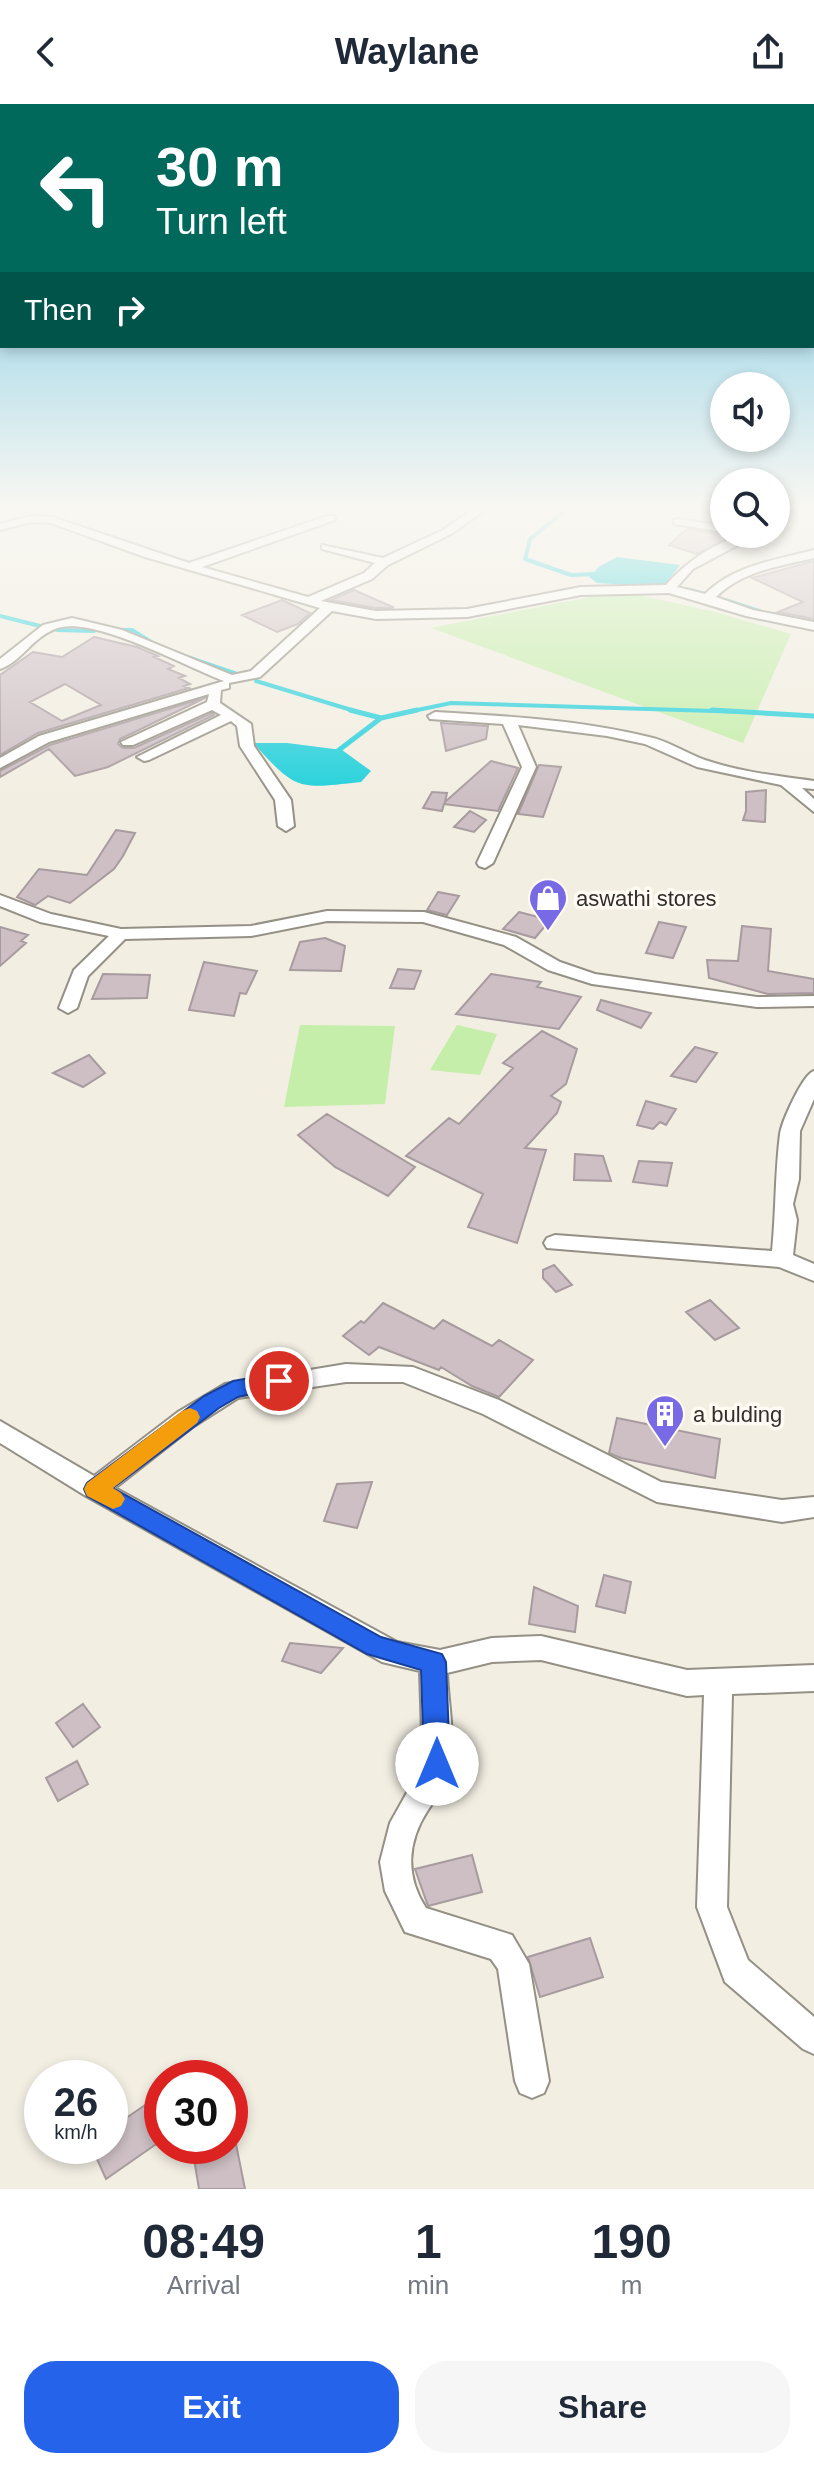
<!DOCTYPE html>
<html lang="en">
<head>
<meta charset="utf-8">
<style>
  :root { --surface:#fff; --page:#f6f6f7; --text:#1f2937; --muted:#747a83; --accent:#2563eb }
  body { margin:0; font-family:Helvetica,sans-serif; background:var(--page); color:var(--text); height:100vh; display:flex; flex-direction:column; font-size:30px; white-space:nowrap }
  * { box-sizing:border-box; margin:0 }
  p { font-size:26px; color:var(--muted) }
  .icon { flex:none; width:44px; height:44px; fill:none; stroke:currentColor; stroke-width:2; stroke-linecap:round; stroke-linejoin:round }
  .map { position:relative; height:2085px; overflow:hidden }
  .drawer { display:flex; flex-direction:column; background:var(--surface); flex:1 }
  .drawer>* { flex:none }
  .banner { position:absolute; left:0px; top:0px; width:814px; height:244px; box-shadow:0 4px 12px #0003; background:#00695c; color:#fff; overflow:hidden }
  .fabs { position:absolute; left:710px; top:268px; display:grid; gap:16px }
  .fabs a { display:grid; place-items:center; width:80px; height:80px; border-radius:50%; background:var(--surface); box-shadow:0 4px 12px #0003; font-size:40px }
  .speed { position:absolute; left:24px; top:1956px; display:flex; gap:16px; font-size:40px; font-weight:700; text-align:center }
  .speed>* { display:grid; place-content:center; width:104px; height:104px; border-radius:50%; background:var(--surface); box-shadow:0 4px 12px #0003; line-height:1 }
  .speed small { font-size:20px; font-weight:400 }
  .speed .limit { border:12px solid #d22; background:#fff; color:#111 }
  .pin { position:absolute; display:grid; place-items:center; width:68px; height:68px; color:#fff; margin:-34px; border:4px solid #fff; border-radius:50%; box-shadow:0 2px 8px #0007 }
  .me { position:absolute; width:88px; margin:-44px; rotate:0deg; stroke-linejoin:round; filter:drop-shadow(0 0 6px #0008) }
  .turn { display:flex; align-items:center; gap:28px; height:168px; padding:0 24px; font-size:36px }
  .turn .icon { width:104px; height:104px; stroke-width:2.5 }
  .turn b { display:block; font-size:56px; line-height:68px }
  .then { display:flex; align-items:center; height:76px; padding:0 24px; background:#0003; gap:16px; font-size:30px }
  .eta { display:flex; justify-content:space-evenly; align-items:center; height:136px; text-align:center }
  .eta b { font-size:48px; font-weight:800; line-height:56px }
  .primary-button { display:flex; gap:16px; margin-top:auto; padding:16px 24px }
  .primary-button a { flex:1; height:92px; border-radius:32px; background:var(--accent); color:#fff; font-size:32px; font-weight:800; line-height:92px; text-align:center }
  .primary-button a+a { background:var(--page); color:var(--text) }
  header { display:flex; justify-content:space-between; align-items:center; height:104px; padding:0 24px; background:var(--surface); font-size:36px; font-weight:800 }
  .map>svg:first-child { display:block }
  .green { fill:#c4eea9 }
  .water { fill:#22d0db }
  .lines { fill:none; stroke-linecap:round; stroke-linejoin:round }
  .stream-far1 { stroke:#22d0db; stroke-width:4 }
  .stream { stroke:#22d0db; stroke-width:5 }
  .building { fill:#cdbfc4; stroke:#a89b9f; stroke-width:2; fill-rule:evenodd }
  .street-casing { stroke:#949085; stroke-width:4 }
  .street { fill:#fff; fill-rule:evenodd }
  .route { fill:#2563eb; stroke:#184099; stroke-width:2 }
  .slow { fill:#f59e0b }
  .labels { text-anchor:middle; stroke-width:7; stroke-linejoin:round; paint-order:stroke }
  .poi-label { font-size:22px; fill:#312f2b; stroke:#fffbf2; text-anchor:start }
</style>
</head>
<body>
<header><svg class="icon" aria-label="back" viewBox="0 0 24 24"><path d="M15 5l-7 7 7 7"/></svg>Waylane<svg class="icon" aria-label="share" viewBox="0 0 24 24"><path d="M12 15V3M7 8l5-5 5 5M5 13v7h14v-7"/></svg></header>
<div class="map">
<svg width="814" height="2085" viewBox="0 0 814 2085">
  <rect width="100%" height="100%" fill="#f2eee2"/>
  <!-- green -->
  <path class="green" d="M621,487L715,508L791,530L743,639L431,524Z
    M300,921L395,922L385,1000L284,1003Z
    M457,921L497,930L480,971L430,966Z"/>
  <!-- water -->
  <path class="water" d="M617,453L680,461L663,483L597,479L589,473L600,462Z
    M253,639H287L342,646L371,667L361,678C297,685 297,687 253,639Z"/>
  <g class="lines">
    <!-- stream-far1 -->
    <path class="stream-far1" d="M568,404L530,435L525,455L571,471L597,470
      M686,485L705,490
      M725,496L768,510
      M0,512L40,522
      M57,526L94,527
      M122,526H132L151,538
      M187,553L237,570
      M256,577L358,608
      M408,608L451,599L747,608"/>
    <!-- stream -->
    <path class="stream" d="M350,606L381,614
      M712,606L814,612
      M335,649L381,614L417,606"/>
  </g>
  <!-- building -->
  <path class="building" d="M687,425L724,431L738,430L697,450L669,441Z
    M814,457V515L778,508L803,498L752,474Z
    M354,486L393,503L392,504H376L331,496Z
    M282,496L310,509L298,520L277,528L242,511Z
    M94,533L137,543L158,552L154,553L174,562L168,565L185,572L179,574L190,580L184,582L189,584L38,629L0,651V571L33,548L62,553ZM65,580L101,601L62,617L30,598Z
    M205,594L120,635L118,640L123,644H134L212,609L214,611L108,663L75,672L49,645L0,673V667L50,641Z
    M441,619L488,622L486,635L446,647Z
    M491,657L518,664L498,707L444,700L442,707L423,704L432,688L447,689L445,698Z
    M539,661L561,663L543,713L518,710Z
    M766,686L765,718L743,716L746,707V688Z
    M470,707L486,716L474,728L454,723Z
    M116,726L135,729L123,752L114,765L70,799L48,792L35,801L17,793L39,765L87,771Z
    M438,788L459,792L447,811L427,806Z
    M519,808L550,816L535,834L503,825Z
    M659,818L686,823L673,854L646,849Z
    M742,822L771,825L768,867L814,875V889L768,890L709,874L707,856L738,857Z
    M0,823L28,831L21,837L26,839L0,862Z
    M325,834L345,842L341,867L290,866L300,838Z
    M204,858L257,867L246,890L240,889L234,912L189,906Z
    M398,865L421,867L414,885L390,884Z
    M103,870L150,871L147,894L92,895Z
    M491,870L541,878L537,883L581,893L559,925L456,910Z
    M601,896L651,909L641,924L597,906Z
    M542,927L577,945L566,980L551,992L561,998L557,1009L525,1044L546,1046L517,1139L468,1123L483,1090L406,1052L449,1014L459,1020L513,964L503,959Z
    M695,943L717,949L696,978L671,972Z
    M89,951L105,969L83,983L53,969Z
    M646,997L676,1005L666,1021L660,1018L653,1025L637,1021Z
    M327,1010L415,1063L388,1092L335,1063L298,1031Z
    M575,1050L603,1052L611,1077L574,1076Z
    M639,1057L672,1059L667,1082L633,1078Z
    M554,1161L572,1181L556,1188L543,1174V1166Z
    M710,1196L739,1224L715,1236L686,1208Z
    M383,1199L434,1225L443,1216L492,1242L499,1236L533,1256L499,1293L472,1282L441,1263L439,1266L379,1243L369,1251L343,1232L361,1217L364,1219Z
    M617,1314L720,1335L715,1374L621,1354L609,1349Z
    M372,1378L357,1424L324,1417L337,1380Z
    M604,1471L631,1478L625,1509L596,1502Z
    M534,1483L578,1502L575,1528L529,1520Z
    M290,1539L343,1544L321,1569L282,1557Z
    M83,1600L100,1623L73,1643L56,1619Z
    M77,1657L88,1680L58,1697L46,1674Z
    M472,1751L482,1788L428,1802L415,1765Z
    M590,1834L603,1873L540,1893L528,1853Z
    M157,1993L162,2003V2036L106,2075L91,2042H110V2025Z
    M236,2040L245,2085H199L194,2055Z"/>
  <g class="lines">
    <!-- street casing -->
    <g class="street-casing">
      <path id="street" d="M475,404H488L451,430L388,461L372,475L321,497L376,507L467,505L581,483L666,481C687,457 724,430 759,430L693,465L677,483L705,490C734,461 776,456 814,446V454C780,462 742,467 716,493L753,506L814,518V526L746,512L669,489L581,491L467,513L376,515L332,507L260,573L229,579V584L221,586L220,599L251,620L254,642L291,696L294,722L286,727L278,722L275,696L240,642L237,622L231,617L149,656L144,657L137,653L221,611L212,606L133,641H123L121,638L207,598L209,590L49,638L0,664V654L39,632L224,577C186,563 91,510 55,525C33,533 21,558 0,565V555L43,521L72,514L122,526L232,571L251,567L320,504L145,453L51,419L31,418L0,426V420L31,412L52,413L189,459L327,412H335V416L202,463L308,493L364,469L375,459L322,445V441L383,454L443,426Z
        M781,404H794L776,416V408Z
        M678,415L724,422V428L674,420V416Z
        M435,608C506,612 579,616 649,633C668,637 686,649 705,656C740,668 778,672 814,677V685L802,684L814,695V708L781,681L697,663L645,640L607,632L518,621L536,663L493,759L485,764L479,762L477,759L522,663L503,620L430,615L428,612Z
        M0,791L51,810L121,825L251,822L327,807L424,808L516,833L560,858L595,870L757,893L814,892V902L757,903L592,880L548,866L504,841L423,818L327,817L251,832L125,835L88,872L77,904L68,909L59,904L74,866L109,832L40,818L0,802Z
        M814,967V995L800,1027L799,1075L793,1100L797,1116L793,1151L814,1160V1177L779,1163L547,1144L544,1139L547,1134L555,1131L772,1147C776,1108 775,1069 780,1030C782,1017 803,970 814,967Z
        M346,1260L413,1263L499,1296L661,1378L782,1396L814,1393V1413L782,1418L657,1398L483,1310L403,1278H346L238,1294L194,1322L115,1384L397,1538L440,1546L492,1534L541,1532L687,1566L814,1561V1587L732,1590L727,1803L748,1856L814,1913V1950L803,1945L725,1878L697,1803L704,1591L687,1592L541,1556L492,1558L447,1569C448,1596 455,1635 451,1662C448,1678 437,1693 428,1706C407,1738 405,1772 426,1804L512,1831L529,1860L549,1977L544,1989L532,1994L520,1989L515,1977L498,1865L491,1855L405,1828L385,1787L380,1758L390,1719L423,1660L420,1567L382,1558L86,1392L0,1339V1317L94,1372L178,1308L225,1280Z"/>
    </g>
    <!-- street -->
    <use href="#street" class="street"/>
  </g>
  <!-- sky -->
  <linearGradient id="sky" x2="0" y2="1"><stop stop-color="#59bfe3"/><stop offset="0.58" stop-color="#f9f7f2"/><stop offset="1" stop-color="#f9f7f2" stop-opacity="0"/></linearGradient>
  <rect width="814" height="696" fill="url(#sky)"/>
  <!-- route -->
  <path class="route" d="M279,1269L286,1271L290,1277L286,1283L238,1293L219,1304L113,1384L381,1533L442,1550L446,1558L450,1660L446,1669L437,1672L427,1669L424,1660L421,1566L367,1550L87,1392L84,1385L87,1379L204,1292L233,1277Z"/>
  <!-- slow -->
  <path class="slow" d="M190,1304L197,1307L200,1313L197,1319L113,1384L121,1389L125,1395L121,1402L113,1405L87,1392L84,1385L87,1379L182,1307Z"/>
  <!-- icons -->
  <defs>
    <g id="shop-pin" transform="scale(2)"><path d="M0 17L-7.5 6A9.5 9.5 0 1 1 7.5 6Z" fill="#7869e4" stroke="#fffbf2"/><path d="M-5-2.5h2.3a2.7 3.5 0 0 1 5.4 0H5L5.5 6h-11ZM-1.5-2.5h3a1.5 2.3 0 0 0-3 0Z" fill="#fff"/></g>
    <g id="building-pin" transform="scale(2)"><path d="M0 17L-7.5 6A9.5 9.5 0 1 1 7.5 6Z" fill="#7869e4" stroke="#fffbf2"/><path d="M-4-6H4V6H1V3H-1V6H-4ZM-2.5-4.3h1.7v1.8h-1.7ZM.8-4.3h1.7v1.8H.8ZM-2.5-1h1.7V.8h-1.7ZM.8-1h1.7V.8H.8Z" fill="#fff"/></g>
  </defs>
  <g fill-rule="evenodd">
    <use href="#shop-pin" x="548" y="794"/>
    <use href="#building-pin" x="665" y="1310"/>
  </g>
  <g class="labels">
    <!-- poi labels -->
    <g class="poi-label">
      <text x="576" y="802">aswathi stores</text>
      <text x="693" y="1318">a bulding</text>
    </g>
  </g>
</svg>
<div class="fabs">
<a><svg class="icon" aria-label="sound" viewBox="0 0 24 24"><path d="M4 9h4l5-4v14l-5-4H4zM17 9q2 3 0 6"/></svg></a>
<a><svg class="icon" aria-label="search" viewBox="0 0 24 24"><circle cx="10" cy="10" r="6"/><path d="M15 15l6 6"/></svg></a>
</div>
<div class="speed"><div>26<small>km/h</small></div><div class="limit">30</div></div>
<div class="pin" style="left:279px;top:1277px;background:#d93025"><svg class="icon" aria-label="arrive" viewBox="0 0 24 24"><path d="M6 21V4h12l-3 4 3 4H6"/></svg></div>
<svg class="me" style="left:437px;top:1660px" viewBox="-20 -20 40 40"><circle r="19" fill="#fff"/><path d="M0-13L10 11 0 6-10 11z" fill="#2563eb"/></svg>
<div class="banner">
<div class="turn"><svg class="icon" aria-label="left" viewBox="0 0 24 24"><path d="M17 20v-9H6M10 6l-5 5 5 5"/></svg><div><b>30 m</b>Turn left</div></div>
<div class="then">Then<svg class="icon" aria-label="right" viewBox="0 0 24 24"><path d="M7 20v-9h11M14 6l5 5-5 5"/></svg></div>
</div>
</div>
<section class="drawer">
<div class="eta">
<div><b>08:49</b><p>Arrival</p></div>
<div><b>1</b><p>min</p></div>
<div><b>190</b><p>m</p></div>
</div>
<div class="primary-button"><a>Exit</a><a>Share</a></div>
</section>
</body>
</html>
